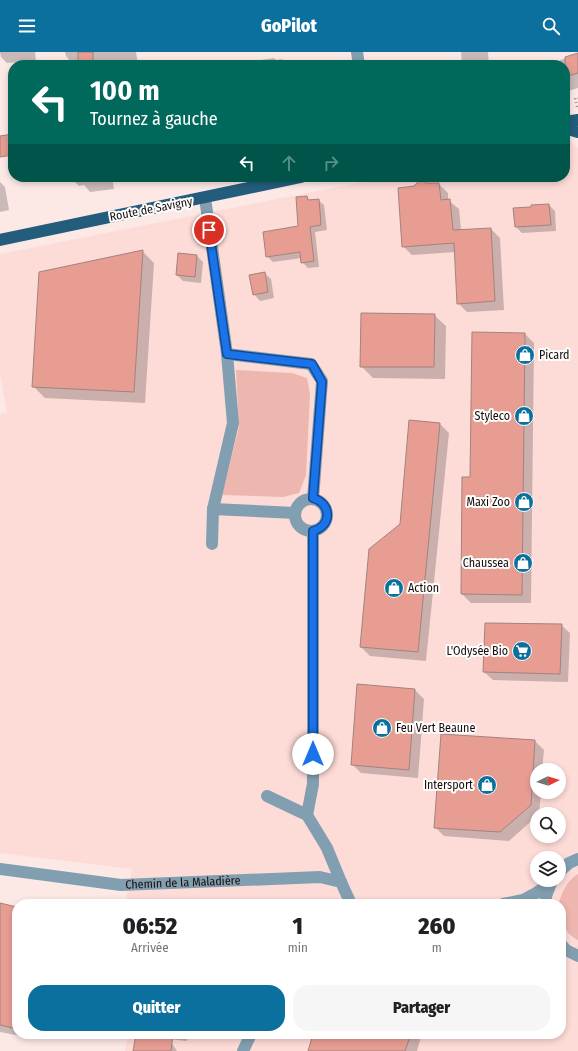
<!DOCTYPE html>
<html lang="fr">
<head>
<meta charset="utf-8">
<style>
  :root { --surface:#fff; --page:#f6f6f6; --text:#202124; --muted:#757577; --accent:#0b709d }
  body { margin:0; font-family:"Fira Sans Condensed",sans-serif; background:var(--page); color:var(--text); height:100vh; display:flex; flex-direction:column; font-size:15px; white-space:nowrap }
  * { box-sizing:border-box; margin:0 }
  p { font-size:13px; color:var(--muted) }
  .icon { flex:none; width:22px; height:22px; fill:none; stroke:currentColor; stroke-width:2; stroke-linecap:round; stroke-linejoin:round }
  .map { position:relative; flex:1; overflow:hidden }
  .side { position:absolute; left:12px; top:847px; width:554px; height:140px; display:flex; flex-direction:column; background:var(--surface); border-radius:16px; box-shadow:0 2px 6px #0003 }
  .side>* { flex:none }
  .hud { position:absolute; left:8px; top:8px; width:562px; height:122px; border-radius:16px; box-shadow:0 2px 6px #0003; background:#00695c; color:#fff; overflow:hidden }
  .needle { width:26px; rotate:85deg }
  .buttons { position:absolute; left:530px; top:711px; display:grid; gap:8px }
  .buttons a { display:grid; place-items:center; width:36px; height:36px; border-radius:50%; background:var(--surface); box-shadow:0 2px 6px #0003; font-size:20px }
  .pin { position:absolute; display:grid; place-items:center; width:34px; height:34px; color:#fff; margin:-17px; border:2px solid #fff; border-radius:50%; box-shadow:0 1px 4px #0007 }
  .me { position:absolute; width:44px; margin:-22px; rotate:0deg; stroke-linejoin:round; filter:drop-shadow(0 0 3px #0008) }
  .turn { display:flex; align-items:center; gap:14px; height:84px; padding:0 16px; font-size:18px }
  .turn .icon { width:52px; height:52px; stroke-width:2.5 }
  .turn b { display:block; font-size:28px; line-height:34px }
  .lanes { display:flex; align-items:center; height:38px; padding:0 16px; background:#0003; justify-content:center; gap:20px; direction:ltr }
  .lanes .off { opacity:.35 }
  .eta { display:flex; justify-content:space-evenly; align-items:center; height:68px; text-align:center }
  .eta b { font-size:24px; font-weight:800; line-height:28px }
  .cta { display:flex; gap:8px; margin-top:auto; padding:8px 16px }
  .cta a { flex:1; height:46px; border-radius:16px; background:var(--accent); color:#fff; font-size:16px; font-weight:800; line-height:46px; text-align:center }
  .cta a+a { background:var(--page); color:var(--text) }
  header { display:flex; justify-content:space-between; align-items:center; height:52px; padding:0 16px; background:var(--accent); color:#fff; font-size:18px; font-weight:800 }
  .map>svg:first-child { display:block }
  .built { fill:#fddbd7; fill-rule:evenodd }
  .green { fill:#edb6ae }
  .shadow { fill:#0003 }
  .building { fill:#e89d93; stroke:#a1837f }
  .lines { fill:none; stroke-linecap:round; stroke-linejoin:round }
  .path { stroke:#918280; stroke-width:2.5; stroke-dasharray:1 3; stroke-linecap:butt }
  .minor { stroke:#829fb1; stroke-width:12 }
  .major { stroke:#245d7c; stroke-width:12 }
  .route-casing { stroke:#114b97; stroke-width:10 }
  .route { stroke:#1a73e8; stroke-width:7 }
  .labels { text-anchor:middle; stroke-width:4; stroke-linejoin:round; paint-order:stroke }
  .street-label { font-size:12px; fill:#170d0b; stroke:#fff }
  .poi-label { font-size:12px; fill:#170d0b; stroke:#fff; text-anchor:end }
</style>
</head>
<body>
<header><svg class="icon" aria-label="menu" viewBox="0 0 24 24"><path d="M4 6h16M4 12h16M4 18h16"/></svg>GoPilot<svg class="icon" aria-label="search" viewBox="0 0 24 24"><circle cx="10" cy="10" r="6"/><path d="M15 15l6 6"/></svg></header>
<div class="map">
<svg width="578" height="999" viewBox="0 0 578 999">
  <rect width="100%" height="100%" fill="#fce8e5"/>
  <!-- built -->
  <path class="built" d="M570,89L578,96V999H125L128,982H561V852H125L132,817L0,801V362L7,361L0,323V202L388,125H565V90ZM537,718H559V740H537ZM537,762H559V784H537ZM537,806H559V828H537Z"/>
  <!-- green -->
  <path class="green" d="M236,318L292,321L307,326L310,342L306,423L299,441L283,445L222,443L239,375Z
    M578,822V888C562,880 561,868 561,852L559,851C562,839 567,829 578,822Z"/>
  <!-- shadow -->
  <path class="shadow" d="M0,0H35L36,9L7,11L1,5Z
    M65,0H136L138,13H105L104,8L71,10L66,4Z
    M461,0H488L489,13H462Z
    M576,1H578V36L565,40V13H545L567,6L576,4Z
    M274,6L276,8L282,7L284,9L290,8L295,13H226Z
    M73,125H112L114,137L90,140L84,133L79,134L73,128Z
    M0,130L5,135L9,158L0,160Z
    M426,132H439L448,141V148L459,157L461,178L491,177L500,186L504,258L467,260L458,251L455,200L412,203L403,194Z
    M307,145L310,149L318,148L324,153L327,178L315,180L319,215L308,216L302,210V206L273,210L267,204L299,175Z
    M549,153L555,159L556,179L522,181L516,175L532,156Z
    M143,200L154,211L145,351L45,346L33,334Z
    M179,202L197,204L203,210L201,231L183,229L177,223Z
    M264,221L271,227L274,246L260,249L254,242Z
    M434,263L446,274L445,327L373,326L361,314Z
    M525,282L534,291L531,551H471L462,542L471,426Z
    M440,372L449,381L426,609L370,604L361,595Z
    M561,573L570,581L568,630L493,628L484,620Z
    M415,638L424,647L418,726L361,721L352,712Z
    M535,689L544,698L542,718H537V740H541L539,762H537V764L509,789L444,784L435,775Z
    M0,852L17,856V982H33L32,986L0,980Z
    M561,960L565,969L561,971Z
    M128,982H188L187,989L169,987L177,999H134L137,985Z
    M314,982H422L417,999H309Z"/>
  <!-- building -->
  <path class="building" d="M78,0H93V13H78Z
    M578,1V21L565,25V5Z
    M13,82V103L0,105V84Z
    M421,127L426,131H439L441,148L450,147L453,178L491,176L495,249L457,252L454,191L402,195L398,136L414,134Z
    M307,144L308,148L319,147L321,173L310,175L314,209L301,211L300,200L266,205L263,180L298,174L296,145Z
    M549,152L551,173L515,175L513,156L531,155V153Z
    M143,198L134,340L32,335L39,220Z
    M178,201L197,203L195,225L176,223Z
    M265,220L268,240L253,243L249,223Z
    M361,261L435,262L434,315H360Z
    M472,280L525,281L522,543L461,542L462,425H470Z
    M409,368L440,371L418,600L360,595L369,497L400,472Z
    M485,571L562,572L560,622L483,620Z
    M357,632L415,637L409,718L351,713Z
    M441,682L535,688L531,753L500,780L434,776Z
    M0,851L17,855V977L0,973Z
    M136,982H173L171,999H133Z
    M313,982H411L405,999H308Z"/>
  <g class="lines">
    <!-- path -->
    <path class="path" d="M577,55L575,46H578"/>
    <!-- minor -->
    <g class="minor">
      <path d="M357,0L359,13"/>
      <path d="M205,146L227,302L311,312L322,329L313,447"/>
      <circle cx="311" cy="463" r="16"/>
      <path d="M213,457L295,461"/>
      <path d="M313,479V732L307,763L327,796L341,830"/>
      <path d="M212,492L213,457L233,371L227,302"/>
      <path d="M267,744L307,763"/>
      <path id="s1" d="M0,817L121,833L320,825L341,830L351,852"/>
      <path d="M559,820L569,811L578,807"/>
      <path d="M503,852L523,848L536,841L551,831"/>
      <path d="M546,852V844L551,831"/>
      <path d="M561,892L566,898L578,904"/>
      <path d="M243,999L251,982"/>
    </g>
    <!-- major -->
    <path class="major" d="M565,70L578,68
      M565,76L578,80
      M0,188L301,125"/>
  </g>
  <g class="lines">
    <!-- route casing -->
    <g class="route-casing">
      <path id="route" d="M209,178L227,302L312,312L322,330L313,446C332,452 332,474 313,479V702"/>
    </g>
    <!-- route -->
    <use href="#route" class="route"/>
  </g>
  <!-- icons -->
  <defs>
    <g id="shop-disc" transform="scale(1)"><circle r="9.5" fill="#0b709d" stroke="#fff"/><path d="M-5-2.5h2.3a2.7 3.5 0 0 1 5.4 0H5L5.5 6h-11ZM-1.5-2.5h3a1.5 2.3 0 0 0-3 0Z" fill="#fff"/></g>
    <g id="supermarket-disc" transform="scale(1)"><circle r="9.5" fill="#0b709d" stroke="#fff"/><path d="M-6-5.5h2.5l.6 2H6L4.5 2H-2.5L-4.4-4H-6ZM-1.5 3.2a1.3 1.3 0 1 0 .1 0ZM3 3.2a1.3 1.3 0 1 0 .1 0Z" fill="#fff"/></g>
  </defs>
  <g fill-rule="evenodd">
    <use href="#shop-disc" x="525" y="303"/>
    <use href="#shop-disc" x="524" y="364"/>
    <use href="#shop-disc" x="524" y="450"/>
    <use href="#shop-disc" x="523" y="511"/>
    <use href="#shop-disc" x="394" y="536"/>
    <use href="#supermarket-disc" x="522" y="599"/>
    <use href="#shop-disc" x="382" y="676"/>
    <use href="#shop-disc" x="487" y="733"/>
  </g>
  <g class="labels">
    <!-- street labels -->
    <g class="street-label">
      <text transform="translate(151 157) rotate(-11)" y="4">Route de Savigny</text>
      <text dy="4" stroke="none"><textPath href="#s1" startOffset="184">Chemin de la Maladière</textPath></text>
    </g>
    <!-- poi labels -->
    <g class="poi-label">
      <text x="539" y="307" text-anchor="start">Picard</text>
      <text x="510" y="368">Styleco</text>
      <text x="510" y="454">Maxi Zoo</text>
      <text x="509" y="515">Chaussea</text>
      <text x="408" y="540" text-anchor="start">Action</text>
      <text x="508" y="603">L'Odysée Bio</text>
      <text x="396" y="680" text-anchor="start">Feu Vert Beaune</text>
      <text x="473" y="737">Intersport</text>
    </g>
  </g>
</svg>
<div class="buttons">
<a><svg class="needle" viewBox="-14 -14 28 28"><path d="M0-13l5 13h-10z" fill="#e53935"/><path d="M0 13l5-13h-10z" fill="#757577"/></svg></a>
<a><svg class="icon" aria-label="search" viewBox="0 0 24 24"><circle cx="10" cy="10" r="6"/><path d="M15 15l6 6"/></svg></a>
<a><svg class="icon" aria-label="layers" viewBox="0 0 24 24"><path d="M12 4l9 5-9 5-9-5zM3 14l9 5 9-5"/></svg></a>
</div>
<div class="pin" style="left:209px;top:178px;background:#d93025"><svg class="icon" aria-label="arrive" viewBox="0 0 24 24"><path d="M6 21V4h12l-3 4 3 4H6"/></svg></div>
<svg class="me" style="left:313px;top:702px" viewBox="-20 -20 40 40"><circle r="19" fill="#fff"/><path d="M0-13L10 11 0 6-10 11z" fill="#1a73e8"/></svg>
<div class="hud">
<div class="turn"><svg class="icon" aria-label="left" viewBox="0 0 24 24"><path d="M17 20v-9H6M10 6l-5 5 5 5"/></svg><div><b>100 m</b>Tournez à gauche</div></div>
<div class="lanes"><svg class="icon" aria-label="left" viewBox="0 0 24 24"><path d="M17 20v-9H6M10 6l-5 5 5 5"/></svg><svg class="icon off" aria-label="ahead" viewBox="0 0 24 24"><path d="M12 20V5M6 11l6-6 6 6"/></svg><svg class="icon off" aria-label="right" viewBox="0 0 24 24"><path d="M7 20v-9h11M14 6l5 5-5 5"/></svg></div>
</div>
<section class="side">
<div class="eta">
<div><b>06:52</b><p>Arrivée</p></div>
<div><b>1</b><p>min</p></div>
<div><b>260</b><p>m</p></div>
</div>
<div class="cta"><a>Quitter</a><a>Partager</a></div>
</section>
</div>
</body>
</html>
